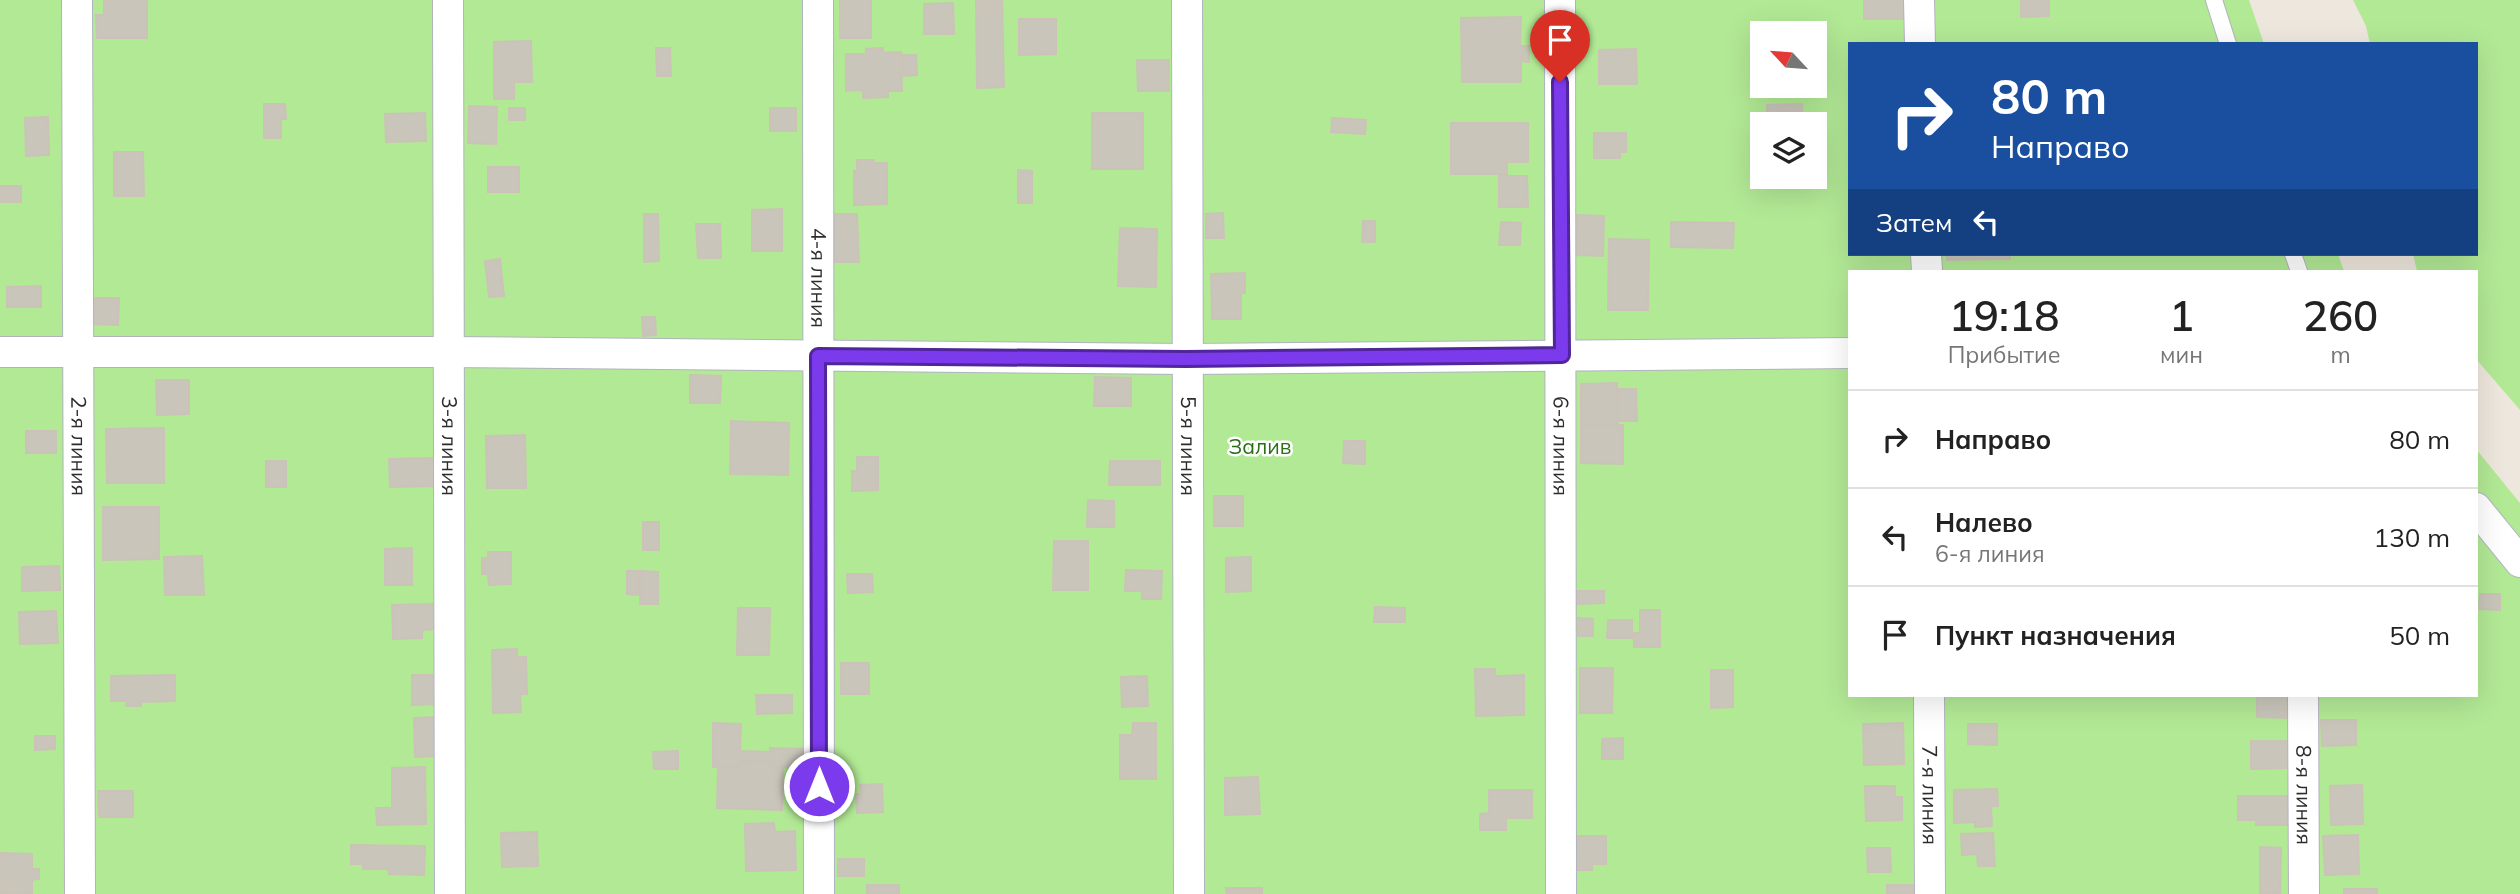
<!DOCTYPE html>
<html lang="ru">
<head>
<meta charset="utf-8">
<style>
  :root { --surface:#fff; --page:#f2f2f2; --text:#222; --muted:#767676; --line:#e0e0e0 }
  body { margin:0; font-family:Mulish,sans-serif; background:var(--page); color:var(--text); height:100vh; display:flex; flex-direction:column; font-size:26px; white-space:nowrap }
  * { box-sizing:border-box; margin:0 }
  p { font-size:23px; color:var(--muted) }
  .icon { flex:none; width:38px; height:38px; fill:none; stroke:currentColor; stroke-width:2; stroke-linecap:round; stroke-linejoin:round }
  .map { position:relative; flex:1; overflow:hidden }
  .sheet { position:absolute; left:1848px; top:270px; width:630px; height:427px; display:flex; flex-direction:column; background:var(--surface); border-radius:0px; box-shadow:0 7px 28px #0002 }
  .sheet>* { flex:none }
  .hud { position:absolute; left:1848px; top:42px; width:630px; height:214px; border-radius:0px; box-shadow:0 7px 28px #0002; background:#1a4fa0; color:#fff; overflow:hidden }
  .needle { width:46px; rotate:296deg }
  .controls { position:absolute; left:1750px; top:21px; display:grid; gap:14px }
  .controls a { display:grid; place-items:center; width:77px; height:77px; border-radius:0px; background:var(--surface); box-shadow:0 7px 28px #0002; font-size:35px }
  .pin { position:absolute; display:grid; place-items:center; width:60px; height:60px; color:#fff; margin:-72px -30px; border-radius:50% 50% 50% 0; rotate:-45deg; box-shadow:0 0 7px #0007 }
  .pin .icon { rotate:45deg }
  .me { position:absolute; width:77px; margin:-38px; rotate:0deg; stroke-linejoin:round; filter:drop-shadow(0 0 5px #0008) }
  .turn { display:flex; align-items:center; gap:24px; height:147px; padding:0 28px; font-size:32px }
  .turn .icon { width:91px; height:91px; stroke-width:2.5 }
  .turn b { display:block; font-size:49px; line-height:60px }
  .then { display:flex; align-items:center; height:66px; padding:0 28px; background:#0003; gap:14px; font-size:26px }
  .eta { display:flex; justify-content:space-evenly; align-items:center; height:119px; text-align:center }
  .eta b { font-size:42px; font-weight:600; line-height:49px }
  ul { padding:0; list-style:none }
  li { display:flex; align-items:center; gap:21px; height:98px; padding:0 28px; border-top:2px solid var(--line) }
  li div { flex:1 }
  li b { display:block; font-size:26px }
  li em { font-style:normal }
  .map>svg:first-child { display:block }
  .green { fill:#b2e995; fill-rule:evenodd }
  .building { fill:#c9c5bb; stroke:#cac3b6; stroke-width:2 }
  .lines { fill:none; stroke-linecap:round; stroke-linejoin:round }
  .lane-casing { stroke:#b1b3c0; stroke-width:18 }
  .street-casing { stroke:#b1b3c0; stroke-width:32 }
  .lane { stroke:#fff; stroke-width:16 }
  .street { stroke:#fff; stroke-width:30 }
  .route-casing { stroke:#51269a; stroke-width:18 }
  .route { stroke:#7c3aed; stroke-width:12 }
  .labels { text-anchor:middle; stroke-width:5; stroke-linejoin:round; paint-order:stroke }
  .street-label { font-size:21px; fill:#2c2c2c; stroke:#fff }
  .park-label { font-size:21px; fill:#286f15; stroke:#fff }
</style>
</head>
<body>
<div class="map">
<svg width="2520" height="894" viewBox="0 0 2520 894">
  <rect width="100%" height="100%" fill="#eee7dd"/>
  <!-- green -->
  <path class="green" d="M0,0H2249L2264,44H1850V254H2338L2344,271H1850V695H2476V449L2520,503V894H0ZM1762,33H1815V86H1762ZM1762,124H1815V177H1762Z
    M2353,0H2520V410L2476,359V271H2417L2413,254H2476V44H2370L2366,26Z"/>
  <!-- building -->
  <path class="building" d="M104,0H147V38H97L96,15H104Z
    M840,0H871V38H840Z
    M976,0H1002L1004,87L977,88Z
    M1864,0H1904V19H1864Z
    M2021,0H2049V16L2021,17Z
    M953,3L954,34H924V4Z
    M1521,17L1520,46H1529V62L1521,61V82H1462L1461,18Z
    M1019,19H1056V54L1019,55Z
    M531,41L532,82H514V99H494V42Z
    M656,48H670L671,76H657Z
    M883,48V53L901,52L902,91H888V97L863,98V90L846,91V54H866V49Z
    M1636,49L1637,84H1599V50Z
    M902,55H916L917,75L902,76Z
    M1137,60H1169V91H1138Z
    M264,104H285L286,119H281V138H264Z
    M1802,104L1803,124H1768L1767,105Z
    M469,106L497,107L496,144L468,143Z
    M509,108H525V120H509Z
    M770,108H796V131H770Z
    M425,113L426,141L386,142L385,114Z
    M1092,113H1143V169H1092Z
    M48,117L49,155L26,156L25,118Z
    M1332,118L1366,120L1365,134L1331,132Z
    M1451,123H1528V162H1507V174H1451Z
    M1594,133H1626V152H1620V158H1594Z
    M114,152H143L144,196H114Z
    M857,160H874V163H887V204L854,205V171H857Z
    M488,167H519V192H488Z
    M1018,170L1032,171V203H1018Z
    M1499,176H1527L1528,207H1499Z
    M0,186H21V202H0Z
    M782,209V251H752V210Z
    M1223,213L1224,238H1206V214Z
    M644,214H658L659,261L644,262Z
    M835,214H857L859,262H834Z
    M1577,215L1604,216L1603,256L1576,255Z
    M1363,221H1375V242H1362Z
    M1501,222L1521,223L1520,245H1499Z
    M1671,222L1734,223L1733,248L1671,247Z
    M696,224H720L721,258H698Z
    M1120,228L1157,229L1156,287L1118,286Z
    M1609,239L1649,240L1648,310H1608Z
    M1947,254H2010V259L1947,260Z
    M500,259L504,296L489,297L485,261Z
    M1245,273V293H1241V319H1212L1211,274Z
    M41,286V307H7V287Z
    M94,298H119L118,325L93,324Z
    M642,317H655L656,335L643,336Z
    M690,375L721,376L720,403H690Z
    M1095,377L1131,378V406H1094Z
    M156,380H189V414L157,415Z
    M1617,383L1618,425H1581V384Z
    M1617,389H1636L1637,421H1618Z
    M731,421L789,423L788,475L730,474Z
    M1581,425H1623V464L1581,463Z
    M164,428V483H107L106,429Z
    M26,431H56V453H26Z
    M525,435L526,488H487L486,436Z
    M1344,441H1365V464L1343,463Z
    M857,457H878V490L852,491V471H857Z
    M434,458V486L390,487L389,459Z
    M266,461H286V487H266Z
    M1110,461H1160V485H1109Z
    M1214,496H1243V526H1214Z
    M1088,500L1114,501V527H1087Z
    M103,507H159V559L103,560Z
    M643,522H659V550H643Z
    M1054,541H1088V590H1053Z
    M412,548V585H385V549Z
    M488,552H511V584L489,585L488,574H482V558H488Z
    M202,556L204,595H165L164,557Z
    M1251,557V591L1226,592V558Z
    M59,566L60,590L22,591V567Z
    M1126,570L1162,571L1161,599H1142V591H1125Z
    M627,571H639V595L627,594Z
    M641,571L658,572V604H640Z
    M847,574H872L873,592L848,593Z
    M1576,591H1604V603L1576,604Z
    M2480,594H2500V610L2479,609Z
    M435,604L436,629L422,630V638L393,639L392,605Z
    M1375,607L1405,608V622H1374Z
    M738,608H770L769,655H737Z
    M1640,610H1660V647H1634V633H1640Z
    M56,611L58,643L20,644L19,612Z
    M1578,618L1593,619V636H1578Z
    M1608,620H1632V638H1607Z
    M517,649V657H526L527,694H520L521,712L493,713L492,650Z
    M841,663H869V694H841Z
    M1580,668H1613L1612,713H1580Z
    M1475,669H1495V676L1524,675V715L1476,716Z
    M1711,670H1733V707L1711,708Z
    M175,675V701L141,702V706H126V701H111V676Z
    M412,675H437V704L412,705Z
    M1147,676L1148,706L1122,707L1121,677Z
    M756,695H792V713L757,714Z
    M2257,695L2288,696L2287,718L2257,717Z
    M434,717L436,756L415,757L414,718Z
    M2321,720H2356V745L2322,746Z
    M713,723L741,724L740,751L770,752V748L807,749V768L769,767V762L739,761L738,767H713Z
    M1133,723H1156V779H1120V735H1132Z
    M1903,723L1904,764L1864,765L1863,724Z
    M1968,724H1997V745L1968,744Z
    M35,736H55V749L35,750Z
    M1623,738V759H1602V739Z
    M2251,741H2288V768L2251,769Z
    M678,751V769H654L653,752Z
    M739,761L769,762V767H783L782,810L717,808L718,766L738,767Z
    M425,767L426,824L377,825L376,808H392V768Z
    M1258,777L1260,814L1225,815V778Z
    M882,784L883,812L857,813L856,794H861L860,785Z
    M2362,785L2363,824L2331,825L2330,786Z
    M1865,786H1895V797H1902V820L1866,821Z
    M1997,789L1998,806H1991L1992,826L1975,827V822L1954,823V790Z
    M1489,790H1532V818H1506V830H1480V814L1489,813Z
    M98,791H133V817H99Z
    M2238,796H2287L2288,825H2256V820H2238Z
    M774,823L775,832L795,831L796,870L746,871L745,824Z
    M537,832L538,866L502,867L501,833Z
    M1993,833L1995,866H1978L1977,854L1962,855L1961,834Z
    M2358,835L2359,874L2325,875L2323,836Z
    M1577,836H1606V864H1592V870H1577Z
    M351,845L425,846L424,875L389,874L388,869H363V864H351Z
    M2260,847L2281,848L2280,894H2260Z
    M1867,848H1890L1891,872H1868Z
    M0,853L32,854V869H39V879L32,880V894H0Z
    M838,859H864V876H838Z
    M867,885H899V894H867Z
    M1887,885H1918V894H1887Z
    M1226,888H1262V894H1227Z
    M2344,889H2377V894H2344Z"/>
  <g class="lines">
    <!-- lane casing -->
    <g class="lane-casing">
      <path id="lane" d="M2214,0L2228,44
        M2293,254L2299,271"/>
    </g>
    <!-- street casing -->
    <g class="street-casing">
      <g id="street">
        <path id="s1" d="M77,0L80,894"/>
        <path id="s2" d="M448,0L450,894"/>
        <path id="s3" d="M818,0L819,894"/>
        <path id="s4" d="M1187,0L1189,894"/>
        <path id="s5" d="M1560,0L1561,894"/>
        <path d="M1919,0L1920,44"/>
        <path d="M1926,254L1927,271"/>
        <path d="M0,352H448L1187,359L1850,353"/>
        <path d="M2476,508L2520,562"/>
        <path id="s6" d="M1929,695L1930,894"/>
        <path id="s7" d="M2303,695L2304,894"/>
      </g>
    </g>
    <!-- lane -->
    <use href="#lane" class="lane"/>
    <!-- street -->
    <use href="#street" class="street"/>
  </g>
  <g class="lines">
    <!-- route casing -->
    <g class="route-casing">
      <path id="route" d="M819,786L818,356L1186,359L1562,355L1560,82"/>
    </g>
    <!-- route -->
    <use href="#route" class="route"/>
  </g>
  <g class="labels">
    <!-- street labels -->
    <g class="street-label">
      <text dy="7" stroke="none"><textPath href="#s3" startOffset="278">4-я линия</textPath></text>
      <text dy="7" stroke="none"><textPath href="#s1" startOffset="446">2-я линия</textPath></text>
      <text dy="7" stroke="none"><textPath href="#s2" startOffset="446">3-я линия</textPath></text>
      <text dy="7" stroke="none"><textPath href="#s4" startOffset="446">5-я линия</textPath></text>
      <text dy="7" stroke="none"><textPath href="#s5" startOffset="446">6-я линия</textPath></text>
      <text dy="7" stroke="none"><textPath href="#s6" startOffset="100">7-я линия</textPath></text>
      <text dy="7" stroke="none"><textPath href="#s7" startOffset="100">8-я линия</textPath></text>
    </g>
    <!-- park labels -->
    <g class="park-label">
      <text x="1260" y="454">Залив</text>
    </g>
  </g>
</svg>
<div class="controls">
<a><svg class="needle" viewBox="-14 -14 28 28"><path d="M0-13l5 13h-10z" fill="#e53935"/><path d="M0 13l5-13h-10z" fill="#767676"/></svg></a>
<a><svg class="icon" aria-label="layers" viewBox="0 0 24 24"><path d="M12 4l9 5-9 5-9-5zM3 14l9 5 9-5"/></svg></a>
</div>
<div class="pin" style="left:1560px;top:82px;background:#d93025"><svg class="icon" aria-label="arrive" viewBox="0 0 24 24"><path d="M6 21V4h12l-3 4 3 4H6"/></svg></div>
<svg class="me" style="left:819px;top:786px" viewBox="-20 -20 40 40"><circle r="17" fill="#7c3aed" stroke="#fff" stroke-width="3"/><path d="M0-11L8 9 0 5-8 9z" fill="#fff"/></svg>
<div class="hud">
<div class="turn"><svg class="icon" aria-label="right" viewBox="0 0 24 24"><path d="M7 20v-9h11M14 6l5 5-5 5"/></svg><div><b>80 m</b>Направо</div></div>
<div class="then">Затем<svg class="icon" aria-label="left" viewBox="0 0 24 24"><path d="M17 20v-9H6M10 6l-5 5 5 5"/></svg></div>
</div>
<section class="sheet">
<div class="eta">
<div><b>19:18</b><p>Прибытие</p></div>
<div><b>1</b><p>мин</p></div>
<div><b>260</b><p>m</p></div>
</div>
<ul>
<li><svg class="icon" aria-label="right" viewBox="0 0 24 24"><path d="M7 20v-9h11M14 6l5 5-5 5"/></svg><div><b>Направо</b></div><em>80 m</em></li>
<li><svg class="icon" aria-label="left" viewBox="0 0 24 24"><path d="M17 20v-9H6M10 6l-5 5 5 5"/></svg><div><b>Налево</b><p>6-я линия</p></div><em>130 m</em></li>
<li><svg class="icon" aria-label="arrive" viewBox="0 0 24 24"><path d="M6 21V4h12l-3 4 3 4H6"/></svg><div><b>Пункт назначения</b></div><em>50 m</em></li>
</ul>
</section>
</div>
</body>
</html>
